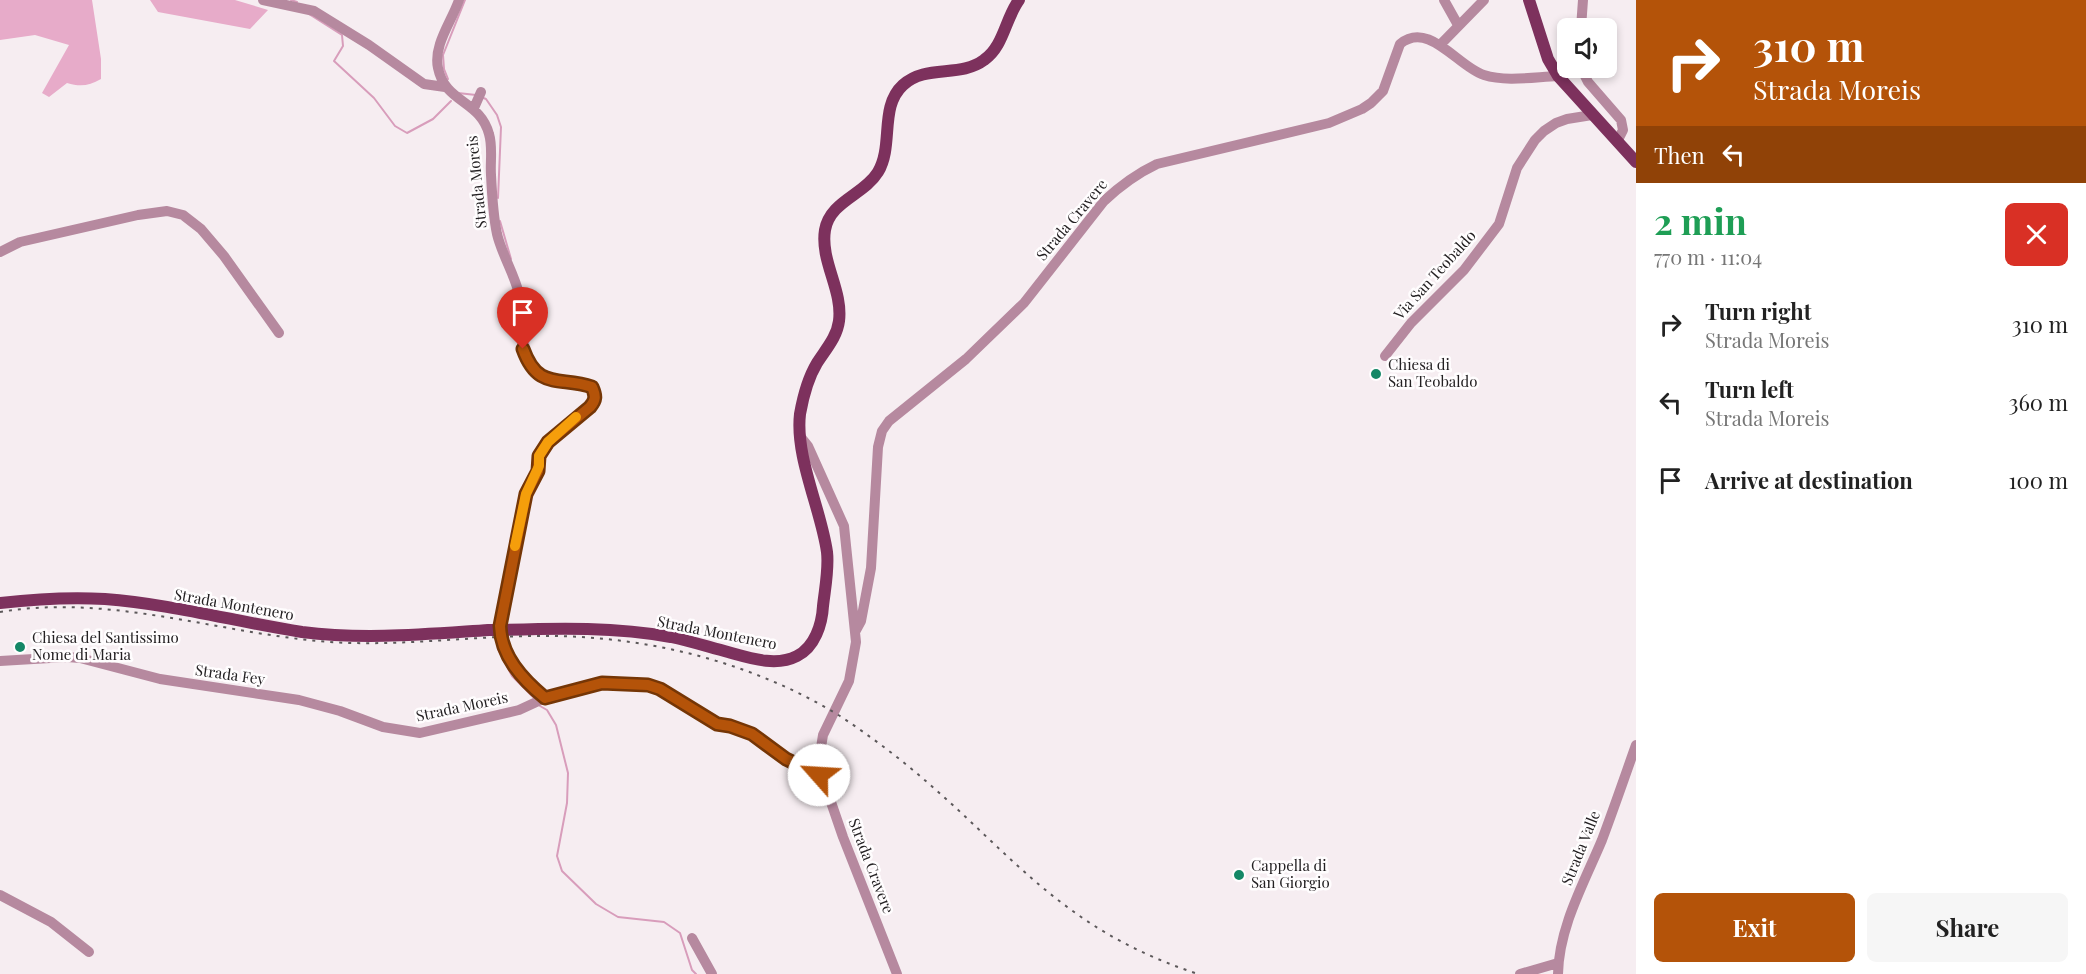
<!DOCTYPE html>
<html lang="en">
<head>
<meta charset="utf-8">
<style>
  :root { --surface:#fff; --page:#f6f6f6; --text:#222; --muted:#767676; --accent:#b45309 }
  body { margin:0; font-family:"Playfair Display",serif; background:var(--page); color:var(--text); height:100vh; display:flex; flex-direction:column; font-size:22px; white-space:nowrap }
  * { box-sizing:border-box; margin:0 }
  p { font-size:20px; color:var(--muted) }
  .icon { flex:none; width:33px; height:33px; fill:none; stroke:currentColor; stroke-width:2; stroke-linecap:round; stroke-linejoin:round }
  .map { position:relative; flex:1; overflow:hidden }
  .sheet { display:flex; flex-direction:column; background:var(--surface); width:450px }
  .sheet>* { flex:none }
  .guide { background:#b45309; color:#fff; overflow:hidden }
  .controls { position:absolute; left:1557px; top:18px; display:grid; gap:12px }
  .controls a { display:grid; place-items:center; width:60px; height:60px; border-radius:9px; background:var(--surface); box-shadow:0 3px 9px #0003; font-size:30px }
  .pin { position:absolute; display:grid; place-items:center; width:51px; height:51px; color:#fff; margin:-62px -26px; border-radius:50% 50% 50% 0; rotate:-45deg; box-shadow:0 0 6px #0007 }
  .pin .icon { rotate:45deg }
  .me { position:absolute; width:66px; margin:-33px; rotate:296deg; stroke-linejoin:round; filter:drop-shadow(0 0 4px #0008) }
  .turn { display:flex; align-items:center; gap:21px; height:126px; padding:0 18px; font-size:27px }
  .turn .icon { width:78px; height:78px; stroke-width:2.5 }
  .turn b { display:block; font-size:42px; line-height:51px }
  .then { display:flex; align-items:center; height:57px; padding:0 18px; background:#0003; gap:12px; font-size:22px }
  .round { display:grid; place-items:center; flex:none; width:63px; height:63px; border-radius:9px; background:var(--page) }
  .head { display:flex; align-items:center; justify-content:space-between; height:102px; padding:0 18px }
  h1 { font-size:36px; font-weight:700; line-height:45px; color:#1e9e55 }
  .button { display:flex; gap:12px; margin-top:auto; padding:12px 18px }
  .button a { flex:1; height:69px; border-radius:9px; background:var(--accent); color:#fff; font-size:24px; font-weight:700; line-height:69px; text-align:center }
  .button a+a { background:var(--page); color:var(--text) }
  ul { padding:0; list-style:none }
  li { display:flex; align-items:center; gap:18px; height:78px; padding:0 18px }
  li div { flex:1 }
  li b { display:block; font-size:22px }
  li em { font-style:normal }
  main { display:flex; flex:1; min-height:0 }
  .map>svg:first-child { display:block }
  .forest { fill:#e7abc9 }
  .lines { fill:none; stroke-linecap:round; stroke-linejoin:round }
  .stream { stroke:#d89dbb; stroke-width:2 }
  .minor { stroke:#b6899f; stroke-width:10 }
  .major { stroke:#7d315d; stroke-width:12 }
  .rail { stroke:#5c585a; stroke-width:2; stroke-dasharray:3 6; stroke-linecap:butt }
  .major-bridge { stroke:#7d315d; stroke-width:12 }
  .route-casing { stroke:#753606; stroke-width:15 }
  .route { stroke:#b45309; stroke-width:10 }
  .slow { stroke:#f59e0b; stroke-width:10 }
  .poi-dot { fill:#148766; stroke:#fffdfe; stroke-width:2 }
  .labels { text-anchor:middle; stroke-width:5; stroke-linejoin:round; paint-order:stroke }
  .street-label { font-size:15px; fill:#232022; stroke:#fffdfe }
  .poi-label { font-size:15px; fill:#232022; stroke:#fffdfe; text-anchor:start }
</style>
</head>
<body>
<main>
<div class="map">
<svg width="1636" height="974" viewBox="0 0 1636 974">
  <rect width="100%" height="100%" fill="#f6edf1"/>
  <!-- forest -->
  <path class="forest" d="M0,0H92L101,59V79C89,86 80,87 67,83L49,97L42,93L69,45L35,35L0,40Z
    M150,0H235L268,10L250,29L158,12Z"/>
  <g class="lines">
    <!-- stream -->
    <path class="stream" d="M291,0L297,2
      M309,14L342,35L343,46L334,61L374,98L395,126L407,133L433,119L451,101
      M448,79L444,69L443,55L465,0
      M458,93L476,95
      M481,97L486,99L497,115L501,127L498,198
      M500,221L511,259
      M526,322L529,349
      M547,453L557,441
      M522,493L523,486L531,474
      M495,625L514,528
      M497,639L498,649L512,676L535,699
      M540,706L547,710L556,725L568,773L567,803L557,856L562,871L596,904L618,917L664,922L680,933L692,970L696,974"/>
    <!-- minor -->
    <path class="minor" d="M263,0L314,11L369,45L424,84L445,87
      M459,0C452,21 433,45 438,68C445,103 480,100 489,134C493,147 490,162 491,175C492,195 493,215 497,234C502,255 514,273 519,294C524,315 517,342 528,361C542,386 570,380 592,387C596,396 596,400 590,407L548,442L539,456L538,471L526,494L500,626C501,656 522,679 545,698
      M1444,0L1458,25
      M1581,28L1583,0
      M1440,45L1484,0
      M1581,68L1588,82L1621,120L1623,130L1617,142
      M474,108L481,92
      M0,252L20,242L138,215L167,211L183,215L201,229L224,256L279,333
      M1385,356L1411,323L1464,270L1499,224L1517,168L1535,140L1544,131L1556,123L1567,119L1592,115
      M800,436L808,446L844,526L856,642L849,681L823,735L819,760L822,776L843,837L897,974
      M855,632L861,621L871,568L878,447L882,431L889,421L966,359L1024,303L1104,201C1120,186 1136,174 1157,164L1329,123L1362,109L1371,103L1383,91L1400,44C1429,20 1458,67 1484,75C1506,82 1534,77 1558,76
      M0,661L67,657L80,658L160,679L299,700L340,711L383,727L420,733L519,710L545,698L580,687L602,683L648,685L660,689L716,724L730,726L752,734L786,759L822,776
      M0,895L51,922L89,952
      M692,938L712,974
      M1520,974L1558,963
      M1558,974C1559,927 1584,883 1602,840C1614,808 1625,776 1636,745"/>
    <!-- major -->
    <path class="major" d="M1529,0L1548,59L1558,76L1636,162
      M0,603C35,599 69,597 105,599C171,604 237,622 302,632C365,640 427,634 489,630
      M504,630C559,628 616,627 671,637C690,641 709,647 728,652C750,658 776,667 797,656C815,647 822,624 823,606C825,588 829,569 827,552C821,509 795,457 800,414C803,397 808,378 817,363C826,349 837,337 839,321C843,290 820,261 825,230C830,201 864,195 878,172C894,145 879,107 903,85C926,64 960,78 984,60C1004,46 1005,19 1019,0"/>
    <!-- rail -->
    <path class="rail" d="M0,612C108,594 211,631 318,641C392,648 465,636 540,636C643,635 751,661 840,716C870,736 901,759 928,783C976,824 1019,872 1070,909C1109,938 1152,959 1198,974"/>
    <!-- major-bridge -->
    <path class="major-bridge" d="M489,630H504"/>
  </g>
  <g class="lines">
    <!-- route casing -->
    <g class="route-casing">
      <path id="route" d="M523,349C538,391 560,376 592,387C596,396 596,400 590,407L548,442L539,456L538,471L526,494L500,626C501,656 522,679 545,698L602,683L648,685L660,689L717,724L730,726L752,734L786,759L819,775"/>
    </g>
    <!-- route -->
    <use href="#route" class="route"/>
    <!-- slow -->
    <path class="slow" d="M515,546L526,494L539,466V456L548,442L576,417"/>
  </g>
  <!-- markers -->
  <g class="poi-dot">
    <circle cx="1376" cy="374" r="6"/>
    <circle cx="20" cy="647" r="6"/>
    <circle cx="1239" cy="875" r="6"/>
  </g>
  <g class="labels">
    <!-- street labels -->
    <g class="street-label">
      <text transform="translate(477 182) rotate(-96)" y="5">Strada Moreis</text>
      <text transform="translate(1072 220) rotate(-50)" y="5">Strada Cravere</text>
      <text transform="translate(1435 275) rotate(-48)" y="5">Via San Teobaldo</text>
      <text transform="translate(234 605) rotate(10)" y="5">Strada Montenero</text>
      <text transform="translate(717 633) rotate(11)" y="5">Strada Montenero</text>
      <text transform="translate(230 675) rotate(8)" y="5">Strada Fey</text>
      <text transform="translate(462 707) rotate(-12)" y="5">Strada Moreis</text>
      <text transform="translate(1581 848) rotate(-68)" y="5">Strada Valle</text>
      <text transform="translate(871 866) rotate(69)" y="5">Strada Cravere</text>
    </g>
    <!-- poi labels -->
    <g class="poi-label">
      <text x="1388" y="370">Chiesa di<tspan x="1388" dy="17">San Teobaldo</tspan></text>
      <text x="32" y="643">Chiesa del Santissimo<tspan x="32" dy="17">Nome di Maria</tspan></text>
      <text x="1251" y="871">Cappella di<tspan x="1251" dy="17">San Giorgio</tspan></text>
    </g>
  </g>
</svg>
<div class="controls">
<a><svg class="icon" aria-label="sound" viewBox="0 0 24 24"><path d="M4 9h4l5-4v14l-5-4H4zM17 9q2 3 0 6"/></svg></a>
</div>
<div class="pin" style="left:523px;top:349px;background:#d93025"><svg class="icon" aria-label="arrive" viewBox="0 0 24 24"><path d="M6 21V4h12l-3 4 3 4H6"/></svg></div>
<svg class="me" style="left:819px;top:775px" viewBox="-20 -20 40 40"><circle r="19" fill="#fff"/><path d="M0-13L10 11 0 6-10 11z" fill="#b45309"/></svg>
</div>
<section class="sheet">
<div class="guide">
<div class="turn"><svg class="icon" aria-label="right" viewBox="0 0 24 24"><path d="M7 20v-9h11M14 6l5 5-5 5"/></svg><div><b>310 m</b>Strada Moreis</div></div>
<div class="then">Then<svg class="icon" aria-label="left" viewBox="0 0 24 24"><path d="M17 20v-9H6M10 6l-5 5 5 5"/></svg></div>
</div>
<div class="head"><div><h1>2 min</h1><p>770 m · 11:04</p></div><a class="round" style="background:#d93025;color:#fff"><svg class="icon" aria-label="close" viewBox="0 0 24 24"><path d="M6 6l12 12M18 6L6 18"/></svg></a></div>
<ul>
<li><svg class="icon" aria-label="right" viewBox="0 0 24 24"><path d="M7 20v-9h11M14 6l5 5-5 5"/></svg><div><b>Turn right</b><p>Strada Moreis</p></div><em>310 m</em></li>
<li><svg class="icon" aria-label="left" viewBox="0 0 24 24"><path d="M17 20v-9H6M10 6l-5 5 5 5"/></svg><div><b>Turn left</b><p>Strada Moreis</p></div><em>360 m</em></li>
<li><svg class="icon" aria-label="arrive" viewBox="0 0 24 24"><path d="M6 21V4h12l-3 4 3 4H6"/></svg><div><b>Arrive at destination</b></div><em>100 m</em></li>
</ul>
<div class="button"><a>Exit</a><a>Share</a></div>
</section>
</main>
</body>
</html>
